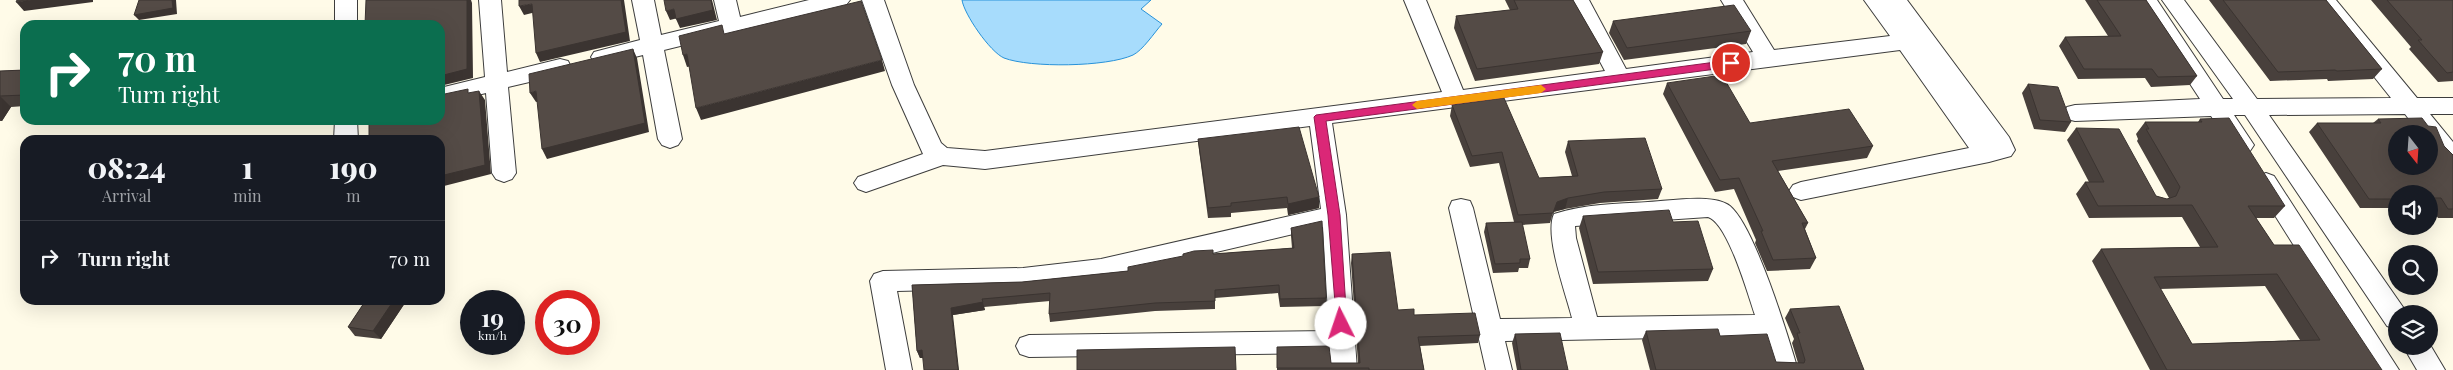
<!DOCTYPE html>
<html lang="en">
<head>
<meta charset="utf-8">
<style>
  :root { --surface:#171b24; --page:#20242c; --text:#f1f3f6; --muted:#9ea1a6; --line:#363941 }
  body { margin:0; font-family:"Playfair Display",serif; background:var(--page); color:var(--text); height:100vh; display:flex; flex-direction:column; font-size:19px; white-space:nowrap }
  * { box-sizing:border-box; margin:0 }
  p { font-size:16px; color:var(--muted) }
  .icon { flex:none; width:28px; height:28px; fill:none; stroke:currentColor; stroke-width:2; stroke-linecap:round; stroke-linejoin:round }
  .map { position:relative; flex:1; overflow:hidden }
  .side { position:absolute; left:20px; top:135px; width:425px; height:170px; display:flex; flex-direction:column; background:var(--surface); border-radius:15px; box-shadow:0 5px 20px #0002 }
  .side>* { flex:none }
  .guide { position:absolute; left:20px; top:20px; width:425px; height:105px; border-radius:15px; box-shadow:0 5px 20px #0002; background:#0b6e4f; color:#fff; overflow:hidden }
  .needle { width:32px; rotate:163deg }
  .buttons { position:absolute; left:2388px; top:125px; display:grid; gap:10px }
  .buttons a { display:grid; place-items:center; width:50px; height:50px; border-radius:50%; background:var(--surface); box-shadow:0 5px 20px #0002; font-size:25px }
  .speed { position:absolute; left:460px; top:290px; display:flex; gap:10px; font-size:25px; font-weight:700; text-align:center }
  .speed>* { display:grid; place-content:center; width:65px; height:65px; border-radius:50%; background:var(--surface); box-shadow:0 5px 20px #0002; line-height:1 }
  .speed small { font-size:12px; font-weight:400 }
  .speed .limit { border:8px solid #d22; background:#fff; color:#111 }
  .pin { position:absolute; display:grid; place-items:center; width:42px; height:42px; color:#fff; margin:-21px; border:2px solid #fff; border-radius:50%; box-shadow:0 1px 5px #0007 }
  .me { position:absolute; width:55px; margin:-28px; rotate:356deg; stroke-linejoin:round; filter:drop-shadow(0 0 4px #0008) }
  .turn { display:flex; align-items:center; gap:18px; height:105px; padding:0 15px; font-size:22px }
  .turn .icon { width:65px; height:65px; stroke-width:2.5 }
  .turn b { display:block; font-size:35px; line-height:42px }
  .eta { display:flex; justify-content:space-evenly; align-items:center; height:85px; text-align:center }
  .eta b { font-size:30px; font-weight:800; line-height:35px }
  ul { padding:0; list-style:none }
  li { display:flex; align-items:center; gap:15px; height:75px; padding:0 15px; border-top:1px solid var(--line) }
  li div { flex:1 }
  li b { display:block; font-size:19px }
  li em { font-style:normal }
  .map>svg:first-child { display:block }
  .water { fill:#a7dcfc; stroke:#2892d9 }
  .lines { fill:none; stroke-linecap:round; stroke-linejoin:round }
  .minor-casing { stroke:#3d3d3d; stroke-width:2 }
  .minor { fill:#fff; fill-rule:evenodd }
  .wall { fill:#48403c; fill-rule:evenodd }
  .shaded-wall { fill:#3b3431 }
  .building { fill:#544b46; stroke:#3b3431; fill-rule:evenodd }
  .route { fill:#db2777; stroke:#8e194d }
  .slow { fill:#f59e0b }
</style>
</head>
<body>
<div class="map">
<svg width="2453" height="370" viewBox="0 0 2453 370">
  <rect width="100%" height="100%" fill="#fffbe8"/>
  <!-- water -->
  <path class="water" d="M962,0H1151L1141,9L1162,24C1154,33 1143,50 1133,55C1107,67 1030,68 1004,58C990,52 964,14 962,0Z"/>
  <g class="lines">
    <!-- minor casing -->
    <g class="minor-casing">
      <path id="minor" d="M335,0H357V25H335Z
        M479,0H501L507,72L560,59L568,61L571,67L568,73L508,87L516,173L512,179L504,182L496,179L492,173L486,93L440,104V88L485,77Z
        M632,0H654L661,35L719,21L714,0H736L740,17L809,0H850L846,5L839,7L664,50L682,139L678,145L670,148L662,145L658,139L643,55L602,65L594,62L591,57L594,52L640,40Z
        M862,0H884L914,85L941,143L947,148L985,151L1442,92L1404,0H1426L1463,90L1605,71L1567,0H1589L1626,69L1753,52L1721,0H1743L1774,50L1890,36L1864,0H1907L2009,137L2015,150L2011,156L1989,162L1801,200L1793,197L1789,191L1793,185L1801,182L1969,148L1900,50L1332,123L1346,215L1357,370H1331L1330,353L1029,357L1020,354L1016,346L1020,338L1029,335L1329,331L1323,227L1101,279L1023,288L897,291L912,370H886L870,281L874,274L883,271L1023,268L1101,259L1321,209L1310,126L985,169L943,165L866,192L858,189L854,183L858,177L923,154L892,85Z
        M2135,0H2157L2223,99H2233L2162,0H2184L2257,99L2391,98L2313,0H2336L2417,98H2453V114H2430L2453,142V167C2439,162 2429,148 2429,134H2420L2405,114L2269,115L2405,310L2407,314H2396V329L2387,326L2245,115H2234L2254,145L2250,151L2242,154L2234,151L2211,116L2075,121L2067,119L2064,113L2067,107L2075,105L2200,99Z
        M335,120H357L358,140H334Z
        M2266,173L2274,176L2399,370H2372L2254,182L2258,176Z
        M1461,199L1470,201L1473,208L1500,319L1572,318C1566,294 1544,235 1554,214C1585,204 1616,204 1648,202C1668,201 1714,193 1730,206C1755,227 1788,336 1798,370H1772L1762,336L1505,341L1512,370H1486L1449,208L1452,201ZM1708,217C1728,223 1748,295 1755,315L1597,317L1576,238L1575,226Z
        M2429,343L2445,370H2417L2403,346H2429Z"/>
    </g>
    <!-- minor -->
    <use href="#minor" class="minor"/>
  </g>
  <!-- wall -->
  <path class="wall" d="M1505,0H1573L1603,52L1599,64L1475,81L1454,28L1456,16L1510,10Z
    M2085,0H2146L2197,76L2190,85L2151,87L2145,78L2078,79L2059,46L2065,37L2108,36Z
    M2209,0H2326L2382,69L2373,79L2328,81L2327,79L2270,81Z
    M2371,0H2453V81L2438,82L2409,49L2411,47Z
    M1613,21L1751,31L1746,44L1624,60L1609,33Z
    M25,70V106L11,107L2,121H0V71Z
    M1667,83L1750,123L1873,146L1867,158L1778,171L1808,223L1805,229L1816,258L1810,269L1767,271L1755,243L1756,240L1734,189L1715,192L1663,94Z
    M2028,84L2071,122L2065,132L2034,129L2022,93Z
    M1452,105L1539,178L1572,176L1565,152L1568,141L1662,189L1658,199L1600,203L1565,209L1553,212L1550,223L1522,225L1530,259L1528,268H1519L1518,272L1493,273L1484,232L1486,223L1514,222L1499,163L1470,167L1450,116Z
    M2200,119L2285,206L2274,218H2256L2274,245L2382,370H2150L2092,261L2101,249L2200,247L2182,217L2089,218L2076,194L2085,182H2089L2067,140L2076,128L2156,196L2167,199L2169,198L2137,141L2138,139L2136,134L2145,122H2198ZM2265,286L2300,340L2192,344L2160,289Z
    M2378,119L2444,146L2453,155V218H2438L2431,208H2429V194H2396V208H2360L2309,132L2317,123H2373Z
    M1198,139L1319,197V208L1288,215L1287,208L1231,213V217L1208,218L1199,150Z
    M1583,216L1673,222L1713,269L1708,281L1593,284L1579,228Z
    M1291,228L1326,298V306L1280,307L1278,293L1215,298V309L1155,311L1050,322L1049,314L1050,301L984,307L985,310L953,315L923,358H920L917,351L912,285L1022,282L1128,271L1213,254L1292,248L1291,236Z
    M1352,254L1398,310L1480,335L1478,343L1420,346L1424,370H1277V347L1331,363H1358L1351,263Z
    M366,300H407L381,339L355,336L348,327Z
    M1790,309L1864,370H1650L1642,340L1646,331L1720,336L1776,362L1798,363L1792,343L1794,339L1785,318Z
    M1515,334L1568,370H1517L1512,343Z"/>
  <!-- shaded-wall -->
  <path class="shaded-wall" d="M31,0H93V2L24,11L16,2Z
    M172,0H176L177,14L139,20L134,15Z
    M467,0H471L472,3L473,78L440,86V76Z
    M621,0H624L630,41L540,62L536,53Z
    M711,0H713H712L717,20L680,28L676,19Z
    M532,4L536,12L524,15L519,6Z
    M674,9L678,18L670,20L666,11Z
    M633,49L637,58L649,132L547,159L542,149Z
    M687,54L692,66L687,67L683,55Z
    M882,60L885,71L701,120L696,108Z
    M479,91L485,100L491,174L440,187V176Z
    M536,91L541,101L536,102L530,93Z
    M0,96L11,107L2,121L0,119Z
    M1319,197V208L1288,215V204Z
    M1568,198L1565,209L1553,212L1550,223L1557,202Z
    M982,299L985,310L953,315L959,370H958L951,308Z
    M394,300H407L381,339L373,331Z
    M922,350L924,358H920L917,351Z"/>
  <!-- building -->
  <path class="building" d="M17,0H31L16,2Z
    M139,0H172L173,8L134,15Z
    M366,0H467V69L440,76V25H365Z
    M519,0H621L626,32L536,53L532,4L519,6Z
    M664,0H711L713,10L676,19L674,9L666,11Z
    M1514,0H1573L1603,52L1477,69L1456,16L1518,9Z
    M2097,0H2146L2197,76L2158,77L2152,69H2084L2065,37L2121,36Z
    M2223,0H2326L2382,69L2337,71L2335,70L2278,72Z
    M2387,0H2453V72L2447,73L2418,40H2422Z
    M861,1L882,60L696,108L687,54L683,55L679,36L722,25L724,34Z
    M1734,5L1751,31L1627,48L1613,21Z
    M633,49L645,123L542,149L536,91L530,93L529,74Z
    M25,70V95L0,96V71Z
    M1722,75L1750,123L1849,109L1873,146L1772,161L1808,223H1802L1816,258L1773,260L1761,231H1763L1739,178L1720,180L1667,83Z
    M2028,84L2058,87L2071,122L2040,120Z
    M468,89V93L479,91L485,165L440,176V140H369V120H440V95Z
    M1504,98L1539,178L1578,176L1568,141L1645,138L1662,189L1604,192L1568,198L1557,202L1553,213L1518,215L1502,152L1472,156L1452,105Z
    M2229,118L2285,206H2248L2274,245H2299L2382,370H2167L2101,249L2218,247L2192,205L2098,206L2085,182H2104L2076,128L2119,129L2156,196L2167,199L2176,196L2180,187L2146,129H2149L2145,122H2202L2200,119ZM2277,274L2320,340L2192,344L2154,277Z
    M2422,118L2428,126L2436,127L2444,146L2453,155V209H2448L2441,198H2429V194H2396V199H2369L2317,123H2381L2378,119ZM2396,134H2429V166H2396Z
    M1299,127L1319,197L1288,204L1287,197L1231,203V206L1208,208L1198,139Z
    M1669,210L1673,222L1698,221L1713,269L1598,272L1583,216Z
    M1322,221L1326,298L1280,299L1279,285L1215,290V301L1155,303L1049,314L1050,293L982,299L983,302L951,308L958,370H924L922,350L917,351L912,285L1022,282L1128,271V267L1183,256V254L1194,251L1213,250V254L1294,248L1291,228Z
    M1522,222L1530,259H1520V263L1495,264L1486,223Z
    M1390,252L1398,310L1414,309V315L1475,313L1480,335L1418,337L1424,370H1369V368H1277V347L1329,346L1331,363H1360L1352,254Z
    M366,300H394L373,331L348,327Z
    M1839,306L1864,370H1656L1646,331L1718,329L1720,336L1767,334L1776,362L1804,363L1805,360L1797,333H1800L1790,309Z
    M1560,333L1568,370H1521L1515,334Z
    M1235,347L1236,370H1077V350Z"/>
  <!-- route -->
  <path class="route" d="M1731,60L1737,63L1731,67L1326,121L1340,215L1347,324L1341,329L1337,328L1328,215L1314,117L1316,115Z"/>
  <!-- slow -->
  <path class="slow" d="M1541,85L1546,89L1541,93L1417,109L1412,105L1417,101Z"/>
</svg>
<div class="buttons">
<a><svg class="needle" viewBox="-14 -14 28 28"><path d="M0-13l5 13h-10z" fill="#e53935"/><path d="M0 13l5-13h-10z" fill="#9ea1a6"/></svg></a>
<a><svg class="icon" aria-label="sound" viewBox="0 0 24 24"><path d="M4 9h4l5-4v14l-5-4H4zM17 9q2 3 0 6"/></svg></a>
<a><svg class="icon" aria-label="search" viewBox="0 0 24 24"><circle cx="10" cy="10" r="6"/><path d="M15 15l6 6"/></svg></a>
<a><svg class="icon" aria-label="layers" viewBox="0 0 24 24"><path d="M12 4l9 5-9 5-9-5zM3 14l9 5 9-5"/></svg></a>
</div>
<div class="speed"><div>19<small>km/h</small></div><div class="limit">30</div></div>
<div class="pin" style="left:1731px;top:63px;background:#d93025"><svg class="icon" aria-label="arrive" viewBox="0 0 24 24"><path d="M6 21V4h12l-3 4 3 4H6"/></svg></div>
<svg class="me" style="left:1341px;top:324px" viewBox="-20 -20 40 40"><circle r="19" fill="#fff"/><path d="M0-13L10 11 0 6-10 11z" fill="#db2777"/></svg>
<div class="guide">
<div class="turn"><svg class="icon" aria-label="right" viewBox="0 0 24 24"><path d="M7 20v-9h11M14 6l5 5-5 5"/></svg><div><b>70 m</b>Turn right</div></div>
</div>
<section class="side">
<div class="eta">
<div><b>08:24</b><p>Arrival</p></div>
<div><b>1</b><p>min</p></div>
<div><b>190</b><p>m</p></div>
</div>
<ul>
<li><svg class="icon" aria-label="right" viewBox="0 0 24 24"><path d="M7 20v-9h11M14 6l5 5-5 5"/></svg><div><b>Turn right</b></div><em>70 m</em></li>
</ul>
</section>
</div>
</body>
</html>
